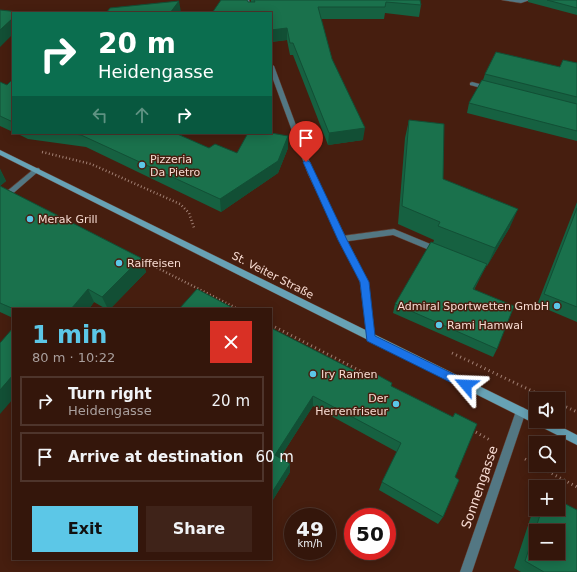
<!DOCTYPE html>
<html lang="en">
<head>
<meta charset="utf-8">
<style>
  :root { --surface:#34160b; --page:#3f2319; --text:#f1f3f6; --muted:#a99f9d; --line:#4e352c; --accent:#5cc7e7 }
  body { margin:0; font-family:"DejaVu Sans",sans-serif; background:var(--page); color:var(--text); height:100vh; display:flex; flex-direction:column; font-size:15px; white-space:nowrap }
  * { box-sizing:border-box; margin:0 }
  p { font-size:13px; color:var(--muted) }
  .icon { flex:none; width:22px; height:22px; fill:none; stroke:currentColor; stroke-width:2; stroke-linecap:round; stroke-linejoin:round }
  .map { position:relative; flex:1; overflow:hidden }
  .sheet { position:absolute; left:12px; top:308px; width:260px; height:252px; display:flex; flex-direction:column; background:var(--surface); border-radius:0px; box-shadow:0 2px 10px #0003,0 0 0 1px var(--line) }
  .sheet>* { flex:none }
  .guide { position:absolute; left:12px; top:12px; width:260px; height:122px; border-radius:0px; box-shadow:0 2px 10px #0003,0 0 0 1px var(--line); background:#0b6e4f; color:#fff; overflow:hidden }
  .controls { position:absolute; left:529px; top:392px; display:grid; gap:8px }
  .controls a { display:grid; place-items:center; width:36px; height:36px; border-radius:0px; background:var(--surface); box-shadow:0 2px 10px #0003,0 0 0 1px var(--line); font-size:20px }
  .speed { position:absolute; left:284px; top:508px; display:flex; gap:8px; font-size:20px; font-weight:700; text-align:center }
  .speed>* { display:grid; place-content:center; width:52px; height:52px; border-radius:50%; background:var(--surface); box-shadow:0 2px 10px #0003,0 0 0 1px var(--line); line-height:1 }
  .speed small { font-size:10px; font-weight:400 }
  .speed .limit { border:6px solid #d22; background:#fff; color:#111 }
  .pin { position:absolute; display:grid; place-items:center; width:34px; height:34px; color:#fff; margin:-41px -17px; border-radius:50% 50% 50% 0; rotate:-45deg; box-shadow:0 0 4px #0007 }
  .pin .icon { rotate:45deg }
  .me { position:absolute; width:44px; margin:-22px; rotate:296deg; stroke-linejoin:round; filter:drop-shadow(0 0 3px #0008) }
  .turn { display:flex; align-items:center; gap:14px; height:84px; padding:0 20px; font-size:18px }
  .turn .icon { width:52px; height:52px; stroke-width:2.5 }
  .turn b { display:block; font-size:28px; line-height:34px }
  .lanes { display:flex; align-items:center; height:38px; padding:0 20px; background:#0003; justify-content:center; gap:20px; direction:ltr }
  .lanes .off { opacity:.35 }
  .round { display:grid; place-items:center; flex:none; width:42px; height:42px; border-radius:0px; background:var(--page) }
  .summary { display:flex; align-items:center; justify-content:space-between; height:68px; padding:0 20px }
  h1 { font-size:24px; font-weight:600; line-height:30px; color:var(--accent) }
  .cta { display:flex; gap:8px; margin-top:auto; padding:8px 20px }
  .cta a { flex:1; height:46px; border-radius:0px; background:var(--accent); color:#111; font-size:16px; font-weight:600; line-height:46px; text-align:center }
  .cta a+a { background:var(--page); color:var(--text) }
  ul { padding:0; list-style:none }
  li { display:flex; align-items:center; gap:12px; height:50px; margin:0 8px 6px; padding:0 12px; border:2px solid var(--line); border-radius:0px }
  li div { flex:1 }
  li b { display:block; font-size:15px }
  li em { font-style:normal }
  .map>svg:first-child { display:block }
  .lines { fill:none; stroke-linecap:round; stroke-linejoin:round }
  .lane-casing { stroke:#623c2e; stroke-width:1 }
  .street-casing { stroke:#623c2e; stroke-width:1 }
  .secondary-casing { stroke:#623c2e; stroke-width:1 }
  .path-far1 { stroke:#a28074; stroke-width:2.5; stroke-dasharray:1 2.5; stroke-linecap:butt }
  .path { stroke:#a28074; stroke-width:3; stroke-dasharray:1 3.5; stroke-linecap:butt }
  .lane { fill:#537783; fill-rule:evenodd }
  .street { fill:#537783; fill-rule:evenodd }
  .secondary { fill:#67a2b5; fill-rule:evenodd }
  .wall { fill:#166141 }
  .shaded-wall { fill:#124f35 }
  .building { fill:#1a714c; stroke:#124f35; fill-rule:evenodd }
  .route { fill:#1a73e8; stroke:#114b97 }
  .poi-dot { fill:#5cc7e7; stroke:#461e0f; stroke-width:1.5 }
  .labels { text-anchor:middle; stroke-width:3; stroke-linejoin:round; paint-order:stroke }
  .poi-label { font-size:11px; fill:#f7dbd2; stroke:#461e0f; text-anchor:start }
  .street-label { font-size:11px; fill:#f7dbd2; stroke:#461e0f }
  .near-street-label { font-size:13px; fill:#f7dbd2; stroke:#461e0f }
</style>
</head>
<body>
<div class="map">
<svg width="577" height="572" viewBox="0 0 577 572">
  <rect width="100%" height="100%" fill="#461e0f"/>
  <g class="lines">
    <!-- lane casing -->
    <g class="lane-casing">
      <path id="lane" d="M394,229L440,248L441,250L437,253L434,252L393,235L342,242L338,239L342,236Z"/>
    </g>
    <!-- street casing -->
    <g class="street-casing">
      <path id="street" d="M245,0H249L254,13H250Z
        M502,0H530L521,3Z
        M271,64L274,66L314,174L368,282L375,338L374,341L371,342L368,341L367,338L360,282L308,174L271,74Z
        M472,82L491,87L492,88L489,90L470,85V83Z
        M35,168H39L40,170L2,203H0V197Z
        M521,407L524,408L526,411L472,572H460L516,411L518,408Z"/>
    </g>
    <!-- secondary casing -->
    <g class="secondary-casing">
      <path id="secondary" d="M0,150L536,414V421H550L577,435V445L0,155Z"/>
    </g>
    <!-- path-far1 -->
    <path class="path-far1" d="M42,152L91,164L180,204L189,213L194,228
      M138,258L238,309"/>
    <!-- path -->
    <path class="path" d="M271,325L372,377
      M452,353L549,399
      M558,403L577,412
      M472,430L490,440
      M525,459L536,465
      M536,465L577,487"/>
    <!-- lane -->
    <use href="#lane" class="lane"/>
    <!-- street -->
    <use href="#street" class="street"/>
    <!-- secondary -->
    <use href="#secondary" class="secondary"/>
  </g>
  <!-- wall -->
  <path class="wall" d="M251,0H420L421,5L419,17L385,13L384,19H321L332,59L363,140L328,145L293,55H290L287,40L271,42V13L248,2H251Z
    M528,0H577V15L528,2Z
    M563,60L577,63V141L467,113L469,103L483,80L485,74L560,67Z
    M13,79V132L0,126V82L7,85Z
    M409,120L443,179L510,227L487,266V265L483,272L474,290L497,349L493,357L393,313L395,304L433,243L434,240L398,224L405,138Z
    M16,133H183L181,136L209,148L237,153L288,148L278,173L221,212L86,147L28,139Z
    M0,169L6,181L0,186L141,258L146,272L110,309H106L94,302L89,309H13V318L0,312Z
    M577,202V322L537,305Z
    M271,328L369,378L391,386L455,477L443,517L438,524L379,490L382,482L397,452L313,406L280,458L290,464V472L271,503Z
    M536,503V509H558L577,572H521L514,568L535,504Z"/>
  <!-- shaded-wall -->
  <path class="shaded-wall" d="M179,1L181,12L180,13H170Z
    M13,18V34L0,47V30Z
    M287,28V40L271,42V30Z
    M365,128L363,140L328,145L329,133Z
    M174,133H183L176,145Z
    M288,136V148L278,173L221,212L220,199Z
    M0,169L6,181L0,186Z
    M518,209L510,227L487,266L495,248Z
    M141,258L146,272L110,309H108L102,297Z
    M487,264L483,272L469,298L473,289Z
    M88,289L94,302L89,309H71Z
    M13,375V399L0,414V390Z
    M313,396V406L276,464L275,455Z
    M290,464V472L271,503V494Z"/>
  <!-- building -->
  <path class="building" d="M221,0H247L248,2H255L254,0H420L421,5L386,2L385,7H318L332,59L365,128L329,133L293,43H290L287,28L271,30V13H212Z
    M547,0H577V8Z
    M179,1L170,13H106L110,8Z
    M0,10L19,12V13H13V18L0,30Z
    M496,52L560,67L563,60L577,63V97L485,74Z
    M13,79V122L0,116V82L7,85Z
    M482,80L577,104V131L469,103Z
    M409,120L444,124L443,179L518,209L495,248L438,226L440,222L402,206Z
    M68,133H175L209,148L215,144L237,153L248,133H271L288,136L278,161L220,199L81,135Z
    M0,186L141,258L102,297L88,289L71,309H14L0,303Z
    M577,208V307L544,294Z
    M431,242L487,264L473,289L514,306L497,349L395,304Z
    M197,289L235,309H179Z
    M13,328V375L0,390V343Z
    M271,328L369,378L372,372L392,383L391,386L453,417L455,413L477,424L455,477L459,480L443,517L382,482L401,443L313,396L275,455L290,464L271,494Z
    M558,500L577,510V572H544L525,561L542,509H558ZM536,531H558V553H536Z"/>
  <!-- route -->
  <path class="route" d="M306,160L310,162L347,240L369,282L375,336L470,382L471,385L470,388L466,389L462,388L367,341L360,282L338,240L303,162Z"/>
  <!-- markers -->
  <g class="poi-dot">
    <circle cx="142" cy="165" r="4"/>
    <circle cx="30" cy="219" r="4"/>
    <circle cx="119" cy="263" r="4"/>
    <circle cx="557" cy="306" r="4"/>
    <circle cx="439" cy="325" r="4"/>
    <circle cx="313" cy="374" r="4"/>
    <circle cx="396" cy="404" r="4"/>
  </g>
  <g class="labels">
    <!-- poi labels -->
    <g class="poi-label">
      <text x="150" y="163">Pizzeria<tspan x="150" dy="13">Da Pietro</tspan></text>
      <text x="38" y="223">Merak Grill</text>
      <text x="127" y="267">Raiffeisen</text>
      <text x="549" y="310" text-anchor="end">Admiral Sportwetten GmbH</text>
      <text x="447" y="329">Rami Hamwai</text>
      <text x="321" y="378">Iry Ramen</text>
      <text x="388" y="402" text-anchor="end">Der<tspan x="388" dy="13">Herrenfriseur</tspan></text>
    </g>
    <!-- street labels -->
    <g class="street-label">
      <text transform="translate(273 275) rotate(27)" y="4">St. Veiter Straße</text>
    </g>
    <!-- near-street labels -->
    <g class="near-street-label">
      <text transform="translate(479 487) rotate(-71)" y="5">Sonnengasse</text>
    </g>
  </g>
</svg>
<div class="controls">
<a><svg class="icon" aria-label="sound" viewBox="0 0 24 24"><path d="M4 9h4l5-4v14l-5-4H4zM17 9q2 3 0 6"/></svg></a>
<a><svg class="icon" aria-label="search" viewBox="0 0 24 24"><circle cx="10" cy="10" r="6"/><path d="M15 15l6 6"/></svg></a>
<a>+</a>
<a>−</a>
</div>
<div class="speed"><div>49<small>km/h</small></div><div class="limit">50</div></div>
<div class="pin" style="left:306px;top:162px;background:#d93025"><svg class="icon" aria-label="arrive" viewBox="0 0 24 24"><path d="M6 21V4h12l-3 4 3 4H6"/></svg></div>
<svg class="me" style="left:466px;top:385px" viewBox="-20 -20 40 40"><path d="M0-17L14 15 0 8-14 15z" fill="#1a73e8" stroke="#fff" stroke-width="4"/></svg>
<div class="guide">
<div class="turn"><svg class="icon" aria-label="right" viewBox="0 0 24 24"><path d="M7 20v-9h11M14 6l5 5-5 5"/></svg><div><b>20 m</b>Heidengasse</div></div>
<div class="lanes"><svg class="icon off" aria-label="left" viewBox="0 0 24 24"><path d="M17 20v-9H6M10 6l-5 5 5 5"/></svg><svg class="icon off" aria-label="ahead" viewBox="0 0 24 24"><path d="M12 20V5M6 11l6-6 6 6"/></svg><svg class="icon" aria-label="right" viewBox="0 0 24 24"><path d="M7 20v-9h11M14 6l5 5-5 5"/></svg></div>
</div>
<section class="sheet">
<div class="summary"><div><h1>1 min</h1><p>80 m · 10:22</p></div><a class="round" style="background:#d93025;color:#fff"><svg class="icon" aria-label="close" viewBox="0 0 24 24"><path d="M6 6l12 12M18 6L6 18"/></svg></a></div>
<ul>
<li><svg class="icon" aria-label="right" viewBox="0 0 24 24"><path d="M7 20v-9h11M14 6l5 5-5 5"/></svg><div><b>Turn right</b><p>Heidengasse</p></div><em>20 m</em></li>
<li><svg class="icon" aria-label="arrive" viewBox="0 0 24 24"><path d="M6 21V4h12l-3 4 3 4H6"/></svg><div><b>Arrive at destination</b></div><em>60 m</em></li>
</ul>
<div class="cta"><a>Exit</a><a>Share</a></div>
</section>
</div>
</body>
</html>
